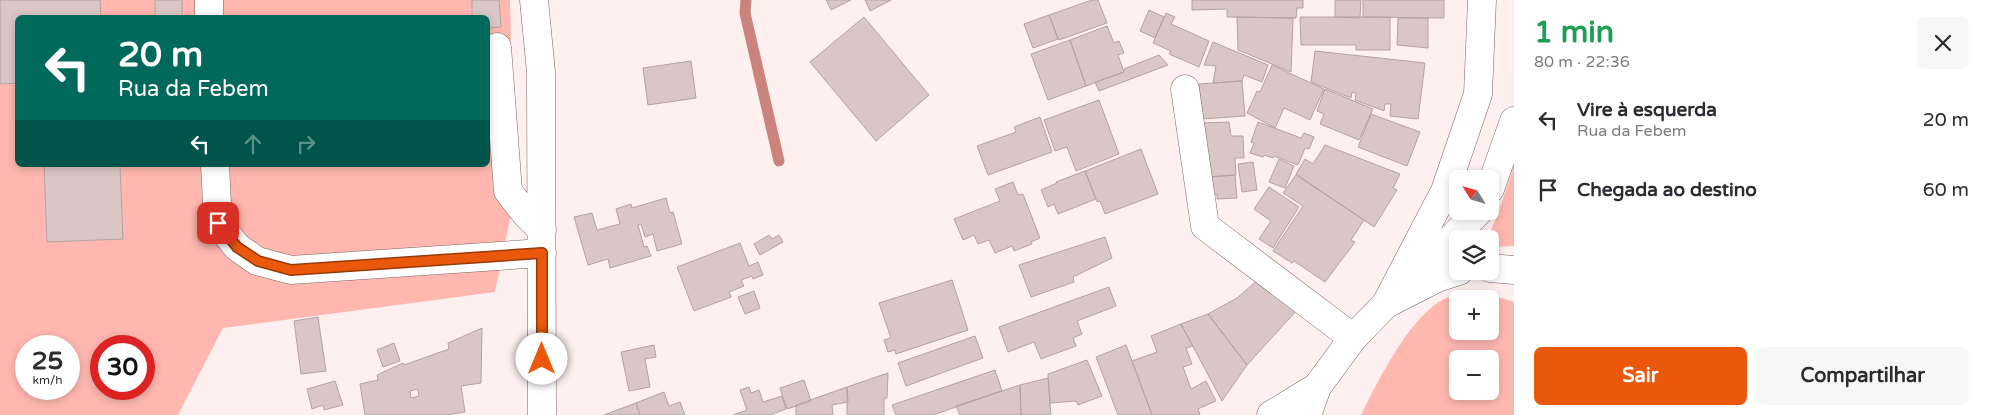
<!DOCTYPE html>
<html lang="pt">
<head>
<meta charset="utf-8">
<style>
  :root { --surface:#fff; --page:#f7f7f7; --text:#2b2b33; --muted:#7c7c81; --accent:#ea580c }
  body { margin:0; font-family:"Varela Round",sans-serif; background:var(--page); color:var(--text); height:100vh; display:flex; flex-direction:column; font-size:19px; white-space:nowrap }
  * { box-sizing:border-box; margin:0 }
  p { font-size:16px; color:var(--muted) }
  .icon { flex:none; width:28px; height:28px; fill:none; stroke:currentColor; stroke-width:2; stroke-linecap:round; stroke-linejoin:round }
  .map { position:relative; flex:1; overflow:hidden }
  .sheet { display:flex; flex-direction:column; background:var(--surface); width:475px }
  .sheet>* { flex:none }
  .hud { position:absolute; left:15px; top:15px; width:475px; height:152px; border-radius:8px; box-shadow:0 2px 8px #0003; background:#00695c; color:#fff; overflow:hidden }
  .needle { width:32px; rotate:307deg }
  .controls { position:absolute; left:1449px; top:170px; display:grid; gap:10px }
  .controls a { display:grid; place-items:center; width:50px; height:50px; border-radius:8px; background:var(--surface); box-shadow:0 2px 8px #0003; font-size:25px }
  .speed { position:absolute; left:15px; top:335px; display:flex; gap:10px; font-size:25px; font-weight:700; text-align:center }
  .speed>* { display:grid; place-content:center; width:65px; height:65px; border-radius:50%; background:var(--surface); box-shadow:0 2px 8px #0003; line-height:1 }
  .speed small { font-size:12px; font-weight:400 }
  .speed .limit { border:8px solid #d22; background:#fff; color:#111 }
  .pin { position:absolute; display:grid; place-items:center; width:42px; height:42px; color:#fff; margin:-21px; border-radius:10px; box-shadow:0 2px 8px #0006 }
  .me { position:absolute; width:55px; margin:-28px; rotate:0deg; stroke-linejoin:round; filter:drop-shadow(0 0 4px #0008) }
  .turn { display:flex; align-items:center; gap:18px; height:105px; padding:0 20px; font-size:22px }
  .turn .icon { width:65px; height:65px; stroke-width:2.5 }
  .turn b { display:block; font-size:35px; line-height:42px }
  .lanes { display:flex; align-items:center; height:48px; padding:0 20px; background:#0003; justify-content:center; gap:25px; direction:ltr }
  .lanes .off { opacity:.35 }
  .round { display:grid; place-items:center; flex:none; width:52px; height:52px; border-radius:8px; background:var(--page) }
  .head { display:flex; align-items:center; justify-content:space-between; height:85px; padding:0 20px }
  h1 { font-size:30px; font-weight:700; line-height:38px; color:#1e9e55 }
  .action { display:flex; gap:10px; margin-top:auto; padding:10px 20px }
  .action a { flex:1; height:58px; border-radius:8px; background:var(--accent); color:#fff; font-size:20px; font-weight:700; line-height:58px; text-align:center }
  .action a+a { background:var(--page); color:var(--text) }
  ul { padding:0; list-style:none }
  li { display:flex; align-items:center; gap:15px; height:70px; padding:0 20px }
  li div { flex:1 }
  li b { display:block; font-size:19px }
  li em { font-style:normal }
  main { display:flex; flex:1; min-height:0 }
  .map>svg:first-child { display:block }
  .green { fill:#ffb7b0; fill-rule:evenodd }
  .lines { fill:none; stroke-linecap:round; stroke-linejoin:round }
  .stream { stroke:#cb837d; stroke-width:11 }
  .building { fill:#dac6c4; stroke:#b5a2a0; fill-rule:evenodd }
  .minor-casing { stroke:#776563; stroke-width:29 }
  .major-casing { stroke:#776563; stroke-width:29 }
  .minor { stroke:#fff; stroke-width:28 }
  .major { stroke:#fff; stroke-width:28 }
  .route-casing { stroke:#983908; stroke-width:12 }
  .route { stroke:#ea580c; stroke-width:9 }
</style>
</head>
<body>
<main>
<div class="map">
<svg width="1514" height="415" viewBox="0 0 1514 415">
  <rect width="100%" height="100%" fill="#fdf0ef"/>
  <!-- green -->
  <path class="green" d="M0,0H510L515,195L495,292L223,328L178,415H0ZM18,18H488V165H18ZM26,346H69V389H26ZM101,346H144V389H101Z
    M1514,165V246L1490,247V239H1487L1498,214Z
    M1492,295L1514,302V415H1361C1377,383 1415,304 1453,296C1465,293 1480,295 1492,295ZM1458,299H1490V331H1458ZM1458,359H1490V391H1458Z"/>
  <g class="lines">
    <!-- stream -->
    <path class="stream" d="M746,0L745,13L779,161"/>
  </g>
  <!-- building -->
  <path class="building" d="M0,0H100L101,18H18V83L0,84Z
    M155,0H182V18H155Z
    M472,0H499L501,27L488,28V18H472Z
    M826,0H851L831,10Z
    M865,0H891L870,11Z
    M1092,0H1098L1107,23L1059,40L1049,15Z
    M1192,0H1303V8H1297L1296,18L1227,17V9L1192,10Z
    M1335,0H1361L1360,18L1335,17Z
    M1363,0H1444V18L1363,17Z
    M1149,10L1164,17L1155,38L1140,31Z
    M1166,13L1175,17L1171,24L1209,41L1199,67L1169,54L1171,51L1153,43Z
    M1049,15L1058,39L1033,48L1024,24Z
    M864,17L929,95L876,141L810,62Z
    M1237,17L1293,18L1291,72L1238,50Z
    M1300,17H1390V50H1356V45H1301Z
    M1398,18H1428V48L1397,45Z
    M1107,26L1114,43L1119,41L1124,53L1118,55L1124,72L1086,86L1070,40Z
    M1070,40L1086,86L1048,100L1031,54Z
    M1213,42L1268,65L1262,82L1244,75L1242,81L1213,83L1216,66L1204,65Z
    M1315,51L1425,63L1418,119L1390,116L1391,104H1385L1384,111L1355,100L1356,93L1352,92L1351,98L1311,82Z
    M1159,55L1168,65L1099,91L1095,82L1124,72V69Z
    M691,61L696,98L648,105L643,68Z
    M1272,65L1324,89L1310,120L1284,108L1275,128L1247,113L1257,91L1260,92Z
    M1242,81L1245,116L1202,119L1199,84Z
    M1325,89L1373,109L1359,140L1320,124L1324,114L1317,111Z
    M1099,100L1119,154L1076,171L1067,147L1055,151L1044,120Z
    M1371,114L1420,132L1407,166L1358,147Z
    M1040,117L1052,152L988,175L977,146L1016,132L1014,127Z
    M1229,122L1231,136H1243L1244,158H1235L1236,175L1208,177L1202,123Z
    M1258,122L1301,138L1304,133L1314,137L1309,149L1305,148L1298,165L1274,156L1273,158L1264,155L1263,157L1250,153L1254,143L1251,142Z
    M1325,145L1400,174L1393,188L1397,190L1374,227L1296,174L1305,159L1313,164Z
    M1141,149L1158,194L1105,214L1100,201L1097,202L1085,171Z
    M1279,159L1294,166L1285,188L1269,182Z
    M1253,162L1257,190L1242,192L1238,164Z
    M44,165H120L123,239L47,242Z
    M1085,171L1096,199L1058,214L1054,204L1048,207L1041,190L1057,183L1056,182Z
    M1235,175L1237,198L1217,199V194L1213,195L1208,177Z
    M1296,175L1364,220L1351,240L1355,242L1325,282L1294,261L1292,263L1273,251L1303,206L1283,193Z
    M1013,182L1018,195L1023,194L1040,238L1031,242L1032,244L1014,251L1012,246L995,253L989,240L978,244L974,235L963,240L954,219L1000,201L995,189Z
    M1269,187L1299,207L1273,248L1259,239L1271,221L1254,209Z
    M666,198L670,213L673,212L682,244L657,251L653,234L645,237L641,224L638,225L644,247L647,246L651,256L610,268L608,259L588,265L574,217L592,213L597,230L620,224L616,209L631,204L632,208Z
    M769,235L772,239L779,235L783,242L760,255L754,244Z
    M1105,237L1112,258L1073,277L1074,282L1031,297L1019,265Z
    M740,243L749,266L758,262L763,275L753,279L752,276L741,280L744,286L729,292L731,297L694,311L677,267Z
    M1259,279L1298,309L1247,365L1208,314L1237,298Z
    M952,280L968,330L896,354L895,350L888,352L884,340L891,338L879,303Z
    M1109,287L1116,306L1077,321L1082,334L1073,338L1076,346L1041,359L1034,342L1008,352L999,327Z
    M754,291L760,308L745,314L738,297Z
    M1208,314L1247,365L1222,401L1181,324Z
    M318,317L326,371L301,374L294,321Z
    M1181,324L1193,346L1186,348L1192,364L1183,367L1191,389L1206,381L1216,401L1198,409L1200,415H1152L1132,361L1157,352L1151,336Z
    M482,328L481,383L461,386L465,412L446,415H365L360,384L378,380L377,375L403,363L404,365L449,349L448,343ZM418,389L419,396L411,398L410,391Z
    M975,336L983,358L906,386L898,363Z
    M394,343L400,361L383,367L377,350Z
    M654,345L656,357L645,359L650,387L629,391L621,352Z
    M1126,345L1132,361L1152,415H1118L1096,357Z
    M1087,360L1102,396L1078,405L1076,401L1050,403L1048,374Z
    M995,370L1002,391L933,415H896L892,405Z
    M888,373L887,398H884V415H847V387Z
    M1048,378L1051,415H1021L1020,385Z
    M804,380L811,401L787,409L780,388Z
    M335,381L343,405L324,410L323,405L312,409L307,389Z
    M1020,385L1021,415H960L956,406Z
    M749,387L751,393L759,390L763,402L782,396L786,409L770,415H733L747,410L740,390Z
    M847,387L848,402L832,405L833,415H796V405Z
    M664,392L669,406L680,402L685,415H640L636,403Z
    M636,403L640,415H604Z"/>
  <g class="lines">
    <!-- minor casing -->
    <g class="minor-casing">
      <path id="minor" d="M209,0V18
        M534,0L541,72L542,415
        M497,47L508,191L525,213L542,230
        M1185,89L1205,226L1353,338
        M215,165L218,223L237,247L257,261L291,270L542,253
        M1490,189L1514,121
        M1391,298L1479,211
        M1271,415L1317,387"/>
    </g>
    <!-- major casing -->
    <g class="major-casing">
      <path id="major" d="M1490,268L1514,270
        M1386,304L1437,278L1459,271
        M1307,415L1317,387L1353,338L1386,304L1445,191L1478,94L1482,0"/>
    </g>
    <!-- minor -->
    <use href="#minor" class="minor"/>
    <!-- major -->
    <use href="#major" class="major"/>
  </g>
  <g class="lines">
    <!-- route casing -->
    <g class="route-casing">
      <path id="route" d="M218,223L237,247L258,261L291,270L542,253V359"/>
    </g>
    <!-- route -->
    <use href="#route" class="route"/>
  </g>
</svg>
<div class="controls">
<a><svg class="needle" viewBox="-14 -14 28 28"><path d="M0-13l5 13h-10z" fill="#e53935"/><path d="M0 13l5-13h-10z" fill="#7c7c81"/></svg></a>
<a><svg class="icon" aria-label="layers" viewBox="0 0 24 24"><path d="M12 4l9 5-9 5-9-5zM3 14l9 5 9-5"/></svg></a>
<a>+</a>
<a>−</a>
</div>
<div class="speed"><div>25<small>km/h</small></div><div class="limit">30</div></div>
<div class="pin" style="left:218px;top:223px;background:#d93025"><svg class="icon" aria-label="arrive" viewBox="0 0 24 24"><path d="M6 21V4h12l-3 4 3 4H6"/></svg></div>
<svg class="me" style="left:542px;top:359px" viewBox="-20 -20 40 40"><circle r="19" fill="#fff"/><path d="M0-13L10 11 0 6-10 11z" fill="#ea580c"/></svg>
<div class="hud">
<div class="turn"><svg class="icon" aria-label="left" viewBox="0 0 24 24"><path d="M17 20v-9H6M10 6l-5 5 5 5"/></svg><div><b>20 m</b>Rua da Febem</div></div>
<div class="lanes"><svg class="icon" aria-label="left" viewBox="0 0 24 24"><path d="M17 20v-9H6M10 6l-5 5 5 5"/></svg><svg class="icon off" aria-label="ahead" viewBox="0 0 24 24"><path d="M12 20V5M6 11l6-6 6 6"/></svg><svg class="icon off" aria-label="right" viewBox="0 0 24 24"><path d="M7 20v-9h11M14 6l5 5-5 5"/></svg></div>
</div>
</div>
<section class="sheet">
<div class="head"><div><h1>1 min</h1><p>80 m · 22:36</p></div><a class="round"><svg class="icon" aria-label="close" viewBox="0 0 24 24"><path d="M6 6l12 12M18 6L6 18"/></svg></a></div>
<ul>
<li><svg class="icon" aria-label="left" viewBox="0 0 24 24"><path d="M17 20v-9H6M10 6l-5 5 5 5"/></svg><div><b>Vire à esquerda</b><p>Rua da Febem</p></div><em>20 m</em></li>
<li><svg class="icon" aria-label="arrive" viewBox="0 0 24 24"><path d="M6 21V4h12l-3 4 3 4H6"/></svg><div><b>Chegada ao destino</b></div><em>60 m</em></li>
</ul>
<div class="action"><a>Sair</a><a>Compartilhar</a></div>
</section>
</main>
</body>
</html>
